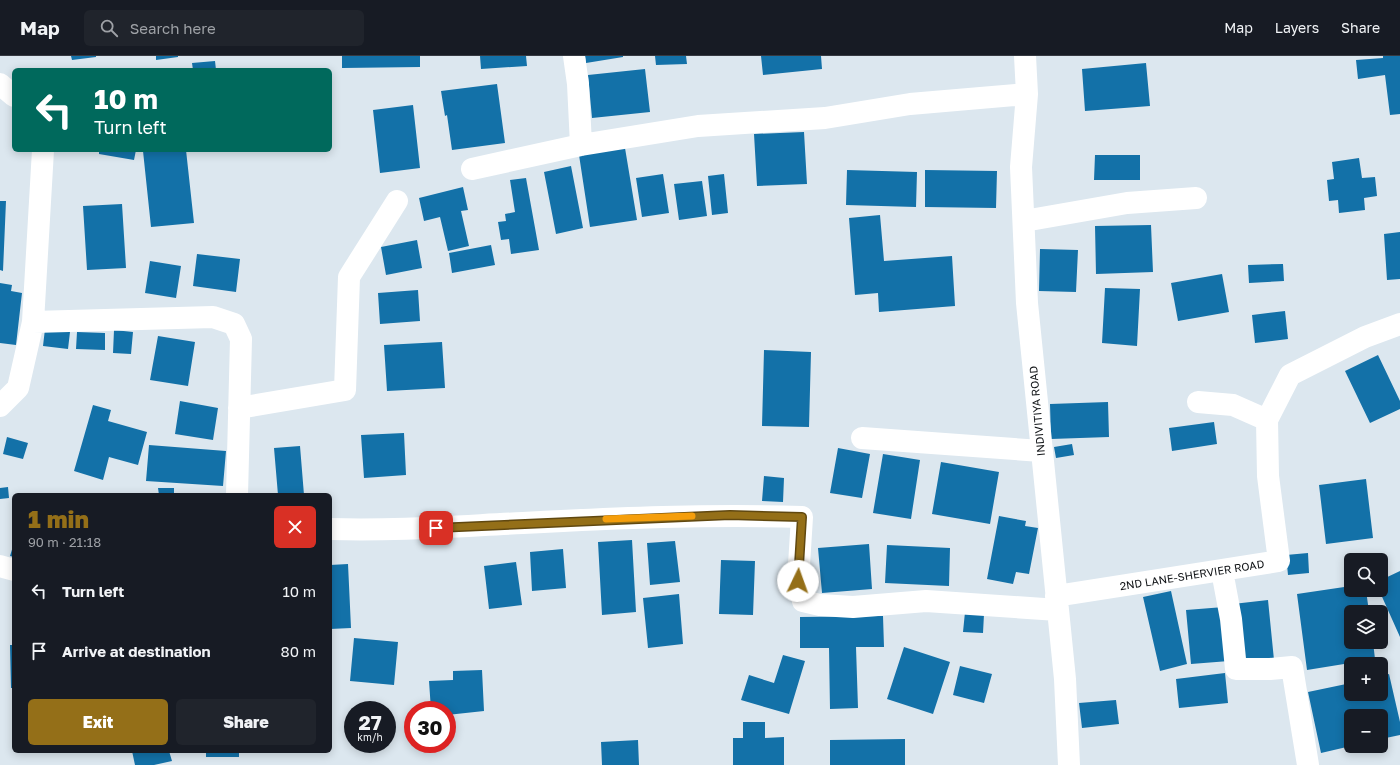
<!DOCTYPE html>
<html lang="en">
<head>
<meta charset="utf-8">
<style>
  :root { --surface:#171b24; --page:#20242c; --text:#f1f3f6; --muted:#9ea1a6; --line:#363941; --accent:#946f18 }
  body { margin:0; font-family:"Golos Text",sans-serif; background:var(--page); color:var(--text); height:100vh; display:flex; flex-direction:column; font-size:15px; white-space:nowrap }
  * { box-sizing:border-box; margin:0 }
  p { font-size:13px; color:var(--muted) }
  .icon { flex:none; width:22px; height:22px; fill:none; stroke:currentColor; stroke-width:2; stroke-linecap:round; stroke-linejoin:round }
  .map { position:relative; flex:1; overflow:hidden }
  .drawer { position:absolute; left:12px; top:437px; width:320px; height:260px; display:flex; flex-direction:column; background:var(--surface); border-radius:6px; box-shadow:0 2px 10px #0003 }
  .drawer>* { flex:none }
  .guide { position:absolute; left:12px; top:12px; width:320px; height:84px; border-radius:6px; box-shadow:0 2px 10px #0003; background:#00695c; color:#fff; overflow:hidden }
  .controls { position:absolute; left:1344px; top:497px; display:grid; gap:8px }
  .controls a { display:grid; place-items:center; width:44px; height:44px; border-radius:6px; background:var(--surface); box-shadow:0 2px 10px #0003; font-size:20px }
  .speed { position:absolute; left:344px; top:645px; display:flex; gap:8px; font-size:20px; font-weight:700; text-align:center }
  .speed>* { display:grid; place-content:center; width:52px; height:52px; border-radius:50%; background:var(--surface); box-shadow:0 2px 10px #0003; line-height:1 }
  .speed small { font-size:10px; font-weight:400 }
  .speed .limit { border:6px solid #d22; background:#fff; color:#111 }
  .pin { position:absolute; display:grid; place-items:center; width:34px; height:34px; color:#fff; margin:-17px; border-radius:8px; box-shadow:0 2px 6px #0006 }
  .me { position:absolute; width:44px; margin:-22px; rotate:3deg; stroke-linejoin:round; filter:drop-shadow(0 0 3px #0008) }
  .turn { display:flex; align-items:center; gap:14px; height:84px; padding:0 16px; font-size:18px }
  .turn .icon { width:52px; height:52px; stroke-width:2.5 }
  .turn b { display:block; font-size:28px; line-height:34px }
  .round { display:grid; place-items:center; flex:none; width:42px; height:42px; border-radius:6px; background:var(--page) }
  .overview { display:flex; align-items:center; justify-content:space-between; height:68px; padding:0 16px }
  h1 { font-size:24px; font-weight:800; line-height:30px; color:var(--accent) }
  .action { display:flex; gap:8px; margin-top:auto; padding:8px 16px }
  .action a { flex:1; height:46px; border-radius:6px; background:var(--accent); color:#fff; font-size:16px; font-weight:800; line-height:46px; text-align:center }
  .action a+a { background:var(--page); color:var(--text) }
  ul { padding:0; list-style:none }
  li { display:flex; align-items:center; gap:12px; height:60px; padding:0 16px }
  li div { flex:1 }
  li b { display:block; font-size:15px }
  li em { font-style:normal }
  header { display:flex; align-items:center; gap:24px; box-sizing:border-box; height:56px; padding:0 20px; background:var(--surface); border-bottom:1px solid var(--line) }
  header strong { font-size:19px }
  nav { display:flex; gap:22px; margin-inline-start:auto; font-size:14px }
  .search { width:280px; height:36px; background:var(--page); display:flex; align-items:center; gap:10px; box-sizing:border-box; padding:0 14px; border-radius:6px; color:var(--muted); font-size:15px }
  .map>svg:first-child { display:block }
  .building { fill:#1371a8 }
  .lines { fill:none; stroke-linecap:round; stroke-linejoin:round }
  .street { stroke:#fff; stroke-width:22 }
  .route-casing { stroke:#604810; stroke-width:10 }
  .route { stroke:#946f18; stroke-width:7 }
  .slow { stroke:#f59e0b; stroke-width:7 }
  .labels { text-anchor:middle; stroke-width:3.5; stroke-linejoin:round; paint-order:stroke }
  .street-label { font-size:11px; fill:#0e1114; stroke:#fff }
</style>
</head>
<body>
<header>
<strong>Map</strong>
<div class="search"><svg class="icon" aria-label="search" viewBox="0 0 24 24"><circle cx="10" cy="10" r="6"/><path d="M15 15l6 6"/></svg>Search here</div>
<nav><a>Map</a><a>Layers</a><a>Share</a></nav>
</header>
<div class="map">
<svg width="1400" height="709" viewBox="0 0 1400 709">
  <rect width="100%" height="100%" fill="#dce7ef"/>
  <!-- building -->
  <path class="building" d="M71,0H96V1L72,4Z
    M156,0H178V1L156,4Z
    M342,0H420V11L342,12Z
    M480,0H526L527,10L481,13Z
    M585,0H623V1L586,7Z
    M655,0H686L687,8L656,9Z
    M761,0H821L822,13L763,19Z
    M1383,0H1400V58L1390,59L1385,19L1358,23L1356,4L1383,2Z
    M215,5L216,14H193L192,7Z
    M1146,7L1150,50L1085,55L1082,13Z
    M645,13L650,56L592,62L588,19Z
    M497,28L505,87L452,94L447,59L445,60L441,35Z
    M413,49L420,112L380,117L373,54Z
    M804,76L807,128L757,130L754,78Z
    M625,92L637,164L590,171L579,99Z
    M99,94H136L134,104L99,98Z
    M153,94H186L194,167L151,171L143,95Z
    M1095,99H1140V124H1094Z
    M1359,102L1362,122L1375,121L1377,140L1364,142L1365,154L1339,157L1338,144L1329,145L1327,124L1334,123L1332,106Z
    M571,110L583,172L556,178L544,116Z
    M847,114L917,116L916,151L846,149Z
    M925,114L997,115L996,152L925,151Z
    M663,118L669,157L642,161L636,122Z
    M724,118L728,157L712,159L708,120Z
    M526,122L539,194L511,198L509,183L501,184L498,166L506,165L505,158L515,156L510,124Z
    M702,125L707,160L679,164L674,128Z
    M463,131L468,154L461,155L469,190L448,195L440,161L424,165L419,142Z
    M0,145H6L3,215L0,214Z
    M122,148L126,212L87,214L83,150Z
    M880,159L884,205L952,200L955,250L879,256L878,237L855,239L849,162Z
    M1151,169L1153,216L1096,218L1095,170Z
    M1400,176V223L1387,224L1384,178Z
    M417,184L422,212L386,219L381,191Z
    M491,189L495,209L452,217L449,197Z
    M1040,193L1078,194L1076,236L1039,235Z
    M197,198L240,203L236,236L193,230Z
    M150,205L181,210L176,242L145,237Z
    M1283,208L1284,225L1249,227L1248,209Z
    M1222,218L1229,256L1178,265L1171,227Z
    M0,227L12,229L11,235L22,237L16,289L0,287Z
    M1105,232L1140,233L1137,290L1102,287Z
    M418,234L420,265L380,268L378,237Z
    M1285,255L1288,283L1255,287L1252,259Z
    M45,273L70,276L68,293L43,290Z
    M114,274L133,276L131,298L113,297Z
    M77,276L105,277V294L76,293Z
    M158,280L195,286L188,330L150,324Z
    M442,286L445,332L387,335L384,289Z
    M764,294L811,296L809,371L762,370Z
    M1378,299L1400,345V353L1370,367L1345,315Z
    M180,345L218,352L213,384L175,378Z
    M1108,346L1109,381L1051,383L1050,348Z
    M93,349L111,354L108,365L147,376L138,409L109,401L103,424L74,415Z
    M1214,366L1217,388L1172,395L1169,372Z
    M404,377L406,419L364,422L361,379Z
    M7,381L28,387L23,403L3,398Z
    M1072,388L1074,399L1056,402L1054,391Z
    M149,389L226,395L223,430L146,425Z
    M300,390L304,439H278L274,392Z
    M838,392L870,398L862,442L830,437Z
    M883,398L920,404L911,463L873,457Z
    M941,406L999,416L990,468L932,458Z
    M764,420L784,422L783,446L762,445Z
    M1366,423L1373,482L1326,488L1319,429Z
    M8,431L9,442L0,443V432Z
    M158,432H174V439H159Z
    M999,460L1026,465L1025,470L1038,472L1029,518L1016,516L1013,528L987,523Z
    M632,484L636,556L602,559L598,486Z
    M675,485L680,526L650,529L647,487Z
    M14,487V501L10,500Z
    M869,488L872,533L822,537L818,492Z
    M887,489L950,492L949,530L885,527Z
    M563,493L566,532L532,535L530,496Z
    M1308,497L1309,517L1288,519L1286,499Z
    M721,504L755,505L753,559L719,558Z
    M516,506L522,549L489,553L484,510Z
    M348,508L351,572L330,573V509Z
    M1400,515V581L1379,534H1381V524Z
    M1351,530V534H1366L1369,556H1351V586H1373L1375,603L1307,614L1297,538Z
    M1171,535L1187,608L1160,615L1143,541Z
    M679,538L683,588L648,592L643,542Z
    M1268,544L1274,604L1240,608L1233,548Z
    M1224,551L1229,605L1191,608L1186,554Z
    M965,556L984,558L983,577L963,576Z
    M883,560L884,591H856L858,652L830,653L829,592H800V561Z
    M354,582L398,586L394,629L350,625Z
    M10,589H14V632H11Z
    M904,591L950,606L933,658L887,643Z
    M783,599L805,605L789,658L741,644L749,619L774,627Z
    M960,610L992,618L984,647L953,639Z
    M482,614L484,655L447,659V654H431L429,625L453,624V615Z
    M1225,617L1228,647L1179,652L1176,623Z
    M1389,618L1400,666V679L1381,683V660H1351V690L1321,697L1308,636L1351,627V638H1381V620Z
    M1116,644L1119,668L1082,672L1079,647Z
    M743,666H765V682L784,681V709H733V682H743Z
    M905,683V709H830V684Z
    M638,684L639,709H602L601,686Z
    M132,695H169L172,705L154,709H135Z
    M206,695H239V701H206Z"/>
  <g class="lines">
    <!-- street -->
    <path class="street" d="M574,0L578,28L581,89
      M1025,0L1027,38L1021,111L1027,247L1065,623L1069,709
      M0,28L14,40
      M472,113L581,89L698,70L825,62L910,48L1027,38
      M1024,165L1127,147L1196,142
      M33,266L213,261L234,268L241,283L237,439
      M1198,346L1233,349L1267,364
      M0,350L18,332L33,266L43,94
      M239,352L345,334L349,221L397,145
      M862,382L1041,395
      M330,473C395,475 459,470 523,467C616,462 709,458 802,461L798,525L803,545L820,549L853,551L926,545L1058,554
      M0,510L14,514
      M1222,515L1231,563L1236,613H1270L1292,611L1308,709
      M1056,540L1279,505L1268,420L1267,364L1290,319L1365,281L1400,268"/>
  </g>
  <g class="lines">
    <!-- route casing -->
    <g class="route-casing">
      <path id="route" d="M436,472L730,459L802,461L798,525"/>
    </g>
    <!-- route -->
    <use href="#route" class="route"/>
    <!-- slow -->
    <path class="slow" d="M606,463L692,460"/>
  </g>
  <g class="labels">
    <!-- street labels -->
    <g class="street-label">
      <text transform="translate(1037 355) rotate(-95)" y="4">INDIVITIYA ROAD</text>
      <text transform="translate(1192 519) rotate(-9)" y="4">2ND LANE-SHERVIER ROAD</text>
    </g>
  </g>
</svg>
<div class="controls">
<a><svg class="icon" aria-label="search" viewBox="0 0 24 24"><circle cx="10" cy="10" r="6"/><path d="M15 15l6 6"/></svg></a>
<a><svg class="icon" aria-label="layers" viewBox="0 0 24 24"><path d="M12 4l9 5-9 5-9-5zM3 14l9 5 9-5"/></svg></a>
<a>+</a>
<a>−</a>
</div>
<div class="speed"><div>27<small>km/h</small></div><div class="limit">30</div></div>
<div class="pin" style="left:436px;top:472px;background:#d93025"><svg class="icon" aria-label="arrive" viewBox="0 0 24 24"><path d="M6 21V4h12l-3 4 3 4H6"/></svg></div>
<svg class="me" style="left:798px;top:525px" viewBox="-20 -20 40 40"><circle r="19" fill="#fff"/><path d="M0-13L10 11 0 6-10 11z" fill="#946f18"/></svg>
<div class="guide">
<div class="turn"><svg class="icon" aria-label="left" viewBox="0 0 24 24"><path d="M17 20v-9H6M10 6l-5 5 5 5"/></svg><div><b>10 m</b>Turn left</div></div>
</div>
<section class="drawer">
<div class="overview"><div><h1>1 min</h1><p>90 m · 21:18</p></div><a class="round" style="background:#d93025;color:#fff"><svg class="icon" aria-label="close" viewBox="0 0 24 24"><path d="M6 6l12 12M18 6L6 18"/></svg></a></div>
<ul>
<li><svg class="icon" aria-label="left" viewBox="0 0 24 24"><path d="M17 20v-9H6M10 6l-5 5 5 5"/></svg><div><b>Turn left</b></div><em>10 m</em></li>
<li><svg class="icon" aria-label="arrive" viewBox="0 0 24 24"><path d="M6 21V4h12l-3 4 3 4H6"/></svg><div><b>Arrive at destination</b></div><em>80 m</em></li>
</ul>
<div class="action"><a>Exit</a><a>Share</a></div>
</section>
</div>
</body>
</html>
